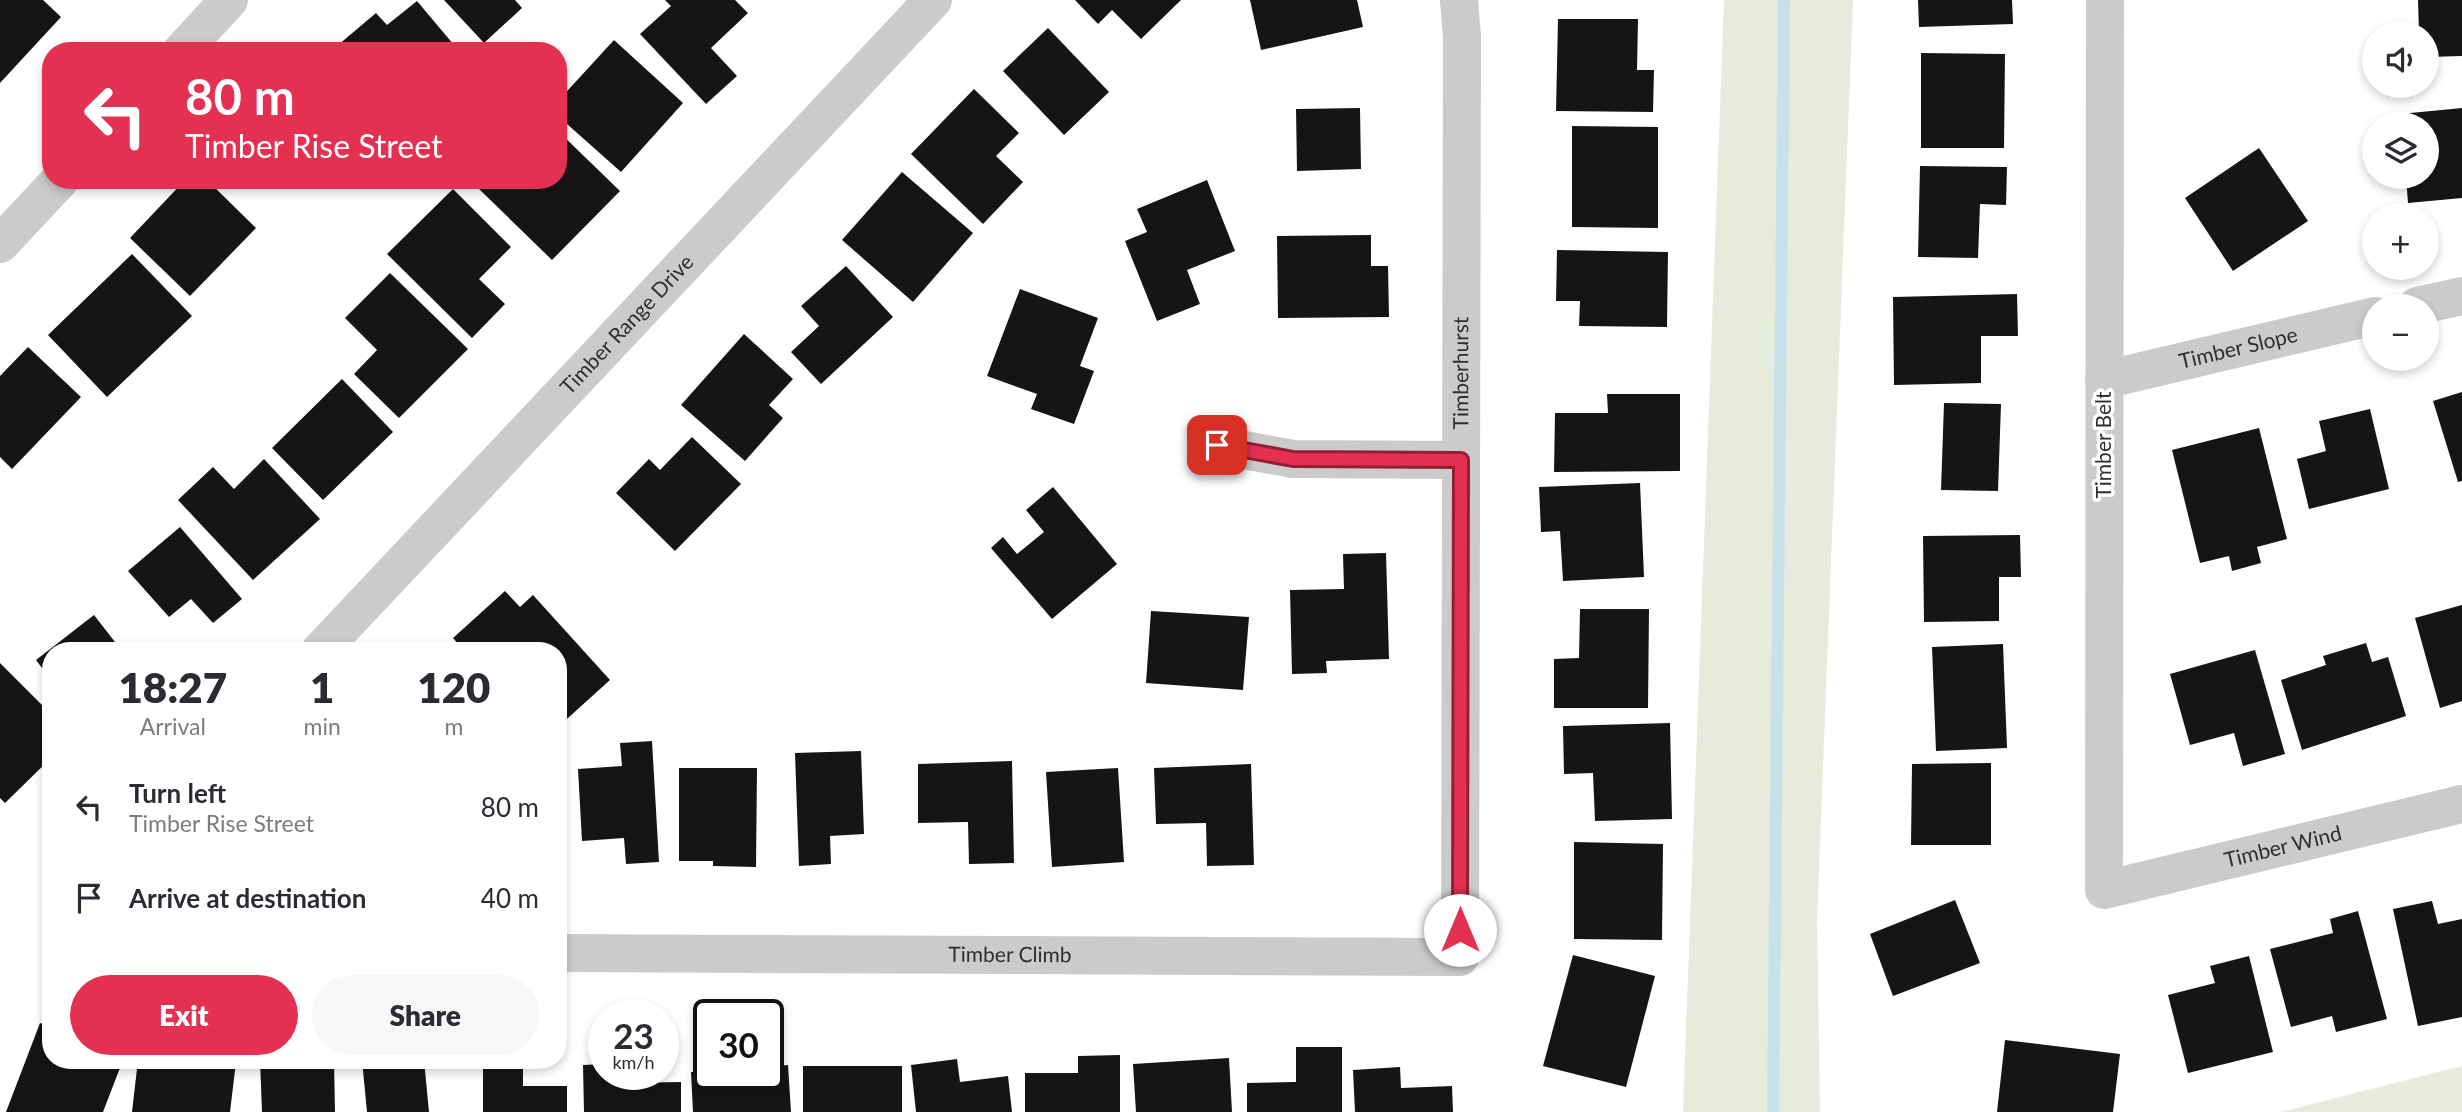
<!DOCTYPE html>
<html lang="en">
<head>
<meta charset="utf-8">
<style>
  :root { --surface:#fff; --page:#f7f7f7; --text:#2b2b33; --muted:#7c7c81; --accent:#e43051 }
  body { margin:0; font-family:Lato,sans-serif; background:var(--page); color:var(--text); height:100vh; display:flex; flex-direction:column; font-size:26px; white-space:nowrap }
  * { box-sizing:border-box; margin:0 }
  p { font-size:23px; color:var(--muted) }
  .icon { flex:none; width:38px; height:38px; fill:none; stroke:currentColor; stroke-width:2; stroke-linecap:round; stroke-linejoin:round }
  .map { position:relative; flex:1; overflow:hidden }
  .panel { position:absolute; left:42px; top:642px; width:525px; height:427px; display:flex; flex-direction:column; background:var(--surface); border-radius:28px; box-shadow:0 4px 10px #0003 }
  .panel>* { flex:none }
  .top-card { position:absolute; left:42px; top:42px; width:525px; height:147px; border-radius:28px; box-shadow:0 4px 10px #0003; background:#e43051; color:#fff; overflow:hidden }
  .tools { position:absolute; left:2362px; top:21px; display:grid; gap:14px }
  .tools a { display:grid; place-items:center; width:77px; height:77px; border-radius:50%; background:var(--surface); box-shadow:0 4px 10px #0003; font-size:35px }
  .speed { position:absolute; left:588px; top:999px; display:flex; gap:14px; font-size:35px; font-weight:700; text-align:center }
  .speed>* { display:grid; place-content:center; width:91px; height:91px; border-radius:50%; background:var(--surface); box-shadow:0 4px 10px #0003; line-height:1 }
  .speed small { font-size:18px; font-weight:400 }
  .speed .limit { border:4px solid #111; border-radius:10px; background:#fff; color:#111 }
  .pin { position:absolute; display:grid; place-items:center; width:60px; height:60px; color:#fff; margin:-30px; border-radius:14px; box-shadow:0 4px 10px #0006 }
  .me { position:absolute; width:77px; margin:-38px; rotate:0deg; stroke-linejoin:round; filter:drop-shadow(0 0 5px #0008) }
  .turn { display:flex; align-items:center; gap:24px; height:147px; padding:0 28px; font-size:32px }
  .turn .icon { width:91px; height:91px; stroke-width:2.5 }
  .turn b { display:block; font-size:49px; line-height:60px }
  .eta { display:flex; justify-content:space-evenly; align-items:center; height:119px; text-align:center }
  .eta b { font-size:42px; font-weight:800; line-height:49px }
  .cta { display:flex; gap:14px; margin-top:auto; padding:14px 28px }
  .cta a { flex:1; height:80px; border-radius:42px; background:var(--accent); color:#fff; font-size:28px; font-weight:800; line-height:80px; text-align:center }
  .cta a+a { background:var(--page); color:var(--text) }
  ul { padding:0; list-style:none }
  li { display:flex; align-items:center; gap:21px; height:91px; padding:0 28px }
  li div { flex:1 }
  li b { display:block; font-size:26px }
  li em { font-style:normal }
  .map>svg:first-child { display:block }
  .green { fill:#e6ebdb }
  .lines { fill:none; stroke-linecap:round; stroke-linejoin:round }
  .stream { stroke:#c7e1eb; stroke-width:12 }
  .building { fill:#151515 }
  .minor { stroke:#cbcbcb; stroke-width:38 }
  .route-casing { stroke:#941f35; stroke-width:18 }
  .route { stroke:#e43051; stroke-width:12 }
  .labels { text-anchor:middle; stroke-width:7; stroke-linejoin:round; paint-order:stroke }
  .street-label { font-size:21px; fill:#2e2e2e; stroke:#fff }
</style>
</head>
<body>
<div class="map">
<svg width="2462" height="1112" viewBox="0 0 2462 1112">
  <rect width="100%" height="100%" fill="#fff"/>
  <!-- green -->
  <path class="green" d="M1724,0H1853L1817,920L1820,1112H1683Z
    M2462,1066V1112H2281Z"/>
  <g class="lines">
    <!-- stream -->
    <path class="stream" d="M1773,1112L1784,0"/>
  </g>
  <!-- building -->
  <path class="building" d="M0,0H43L61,17L0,83Z
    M444,0H515L522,8L484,43Z
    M665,0H735L748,13L711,48L737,76L706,104L640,34L671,6Z
    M1075,0H1181L1141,39L1112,10L1098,24Z
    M1250,0H1357L1363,27L1261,50Z
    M1918,0H2012L2013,24L1919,27Z
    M2418,0H2462V56L2427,57V33H2419Z
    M417,1L459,51H331L376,13L387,25Z
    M1558,19H1638L1637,70H1654L1653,112L1556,111Z
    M1048,28L1109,92L1064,135L1003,71Z
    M614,40L683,103L621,172L558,116V101Z
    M1921,53L2005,54L2004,148H1921Z
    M974,89L1019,133L996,156L1023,182L983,224L911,154Z
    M1360,108L1361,169L1297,171L1296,109Z
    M2462,108V198L2408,203L2406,177H2427V124H2401L2400,114Z
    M1572,126L1658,127V228L1572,227Z
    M558,131L620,191L552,260L477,187L483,180H558Z
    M2259,148L2308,221L2233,271L2185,198Z
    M1920,166L2007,167L2006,205L1980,204L1978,258L1918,257Z
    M902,172L973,233L913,302L842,240Z
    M185,180H207L256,228L190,296L130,238Z
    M1207,180L1235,251L1187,270L1200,304L1157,321L1125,241L1147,232L1137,209Z
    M453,189L511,247L479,279L505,304L472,338L387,254Z
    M1371,235V266H1388L1389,317L1278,318L1277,236Z
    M1557,250L1668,252L1667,327L1579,326L1580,301H1556Z
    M132,254L192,316L107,397L48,335Z
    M846,266L893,317L821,384L791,352L819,326L801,306Z
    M390,273L468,349L399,418L354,374L377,350L345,318Z
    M1020,289L1098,318L1080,366L1094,371L1074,424L1031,409L1037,394L987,376Z
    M2017,294L2018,336H1981V383L1894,385L1893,297Z
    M744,334L793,379L769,405L783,418L745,461L681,405Z
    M28,347L81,397L12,469L0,457V376Z
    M342,379L393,432L323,500L272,448Z
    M2462,392V481L2458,482L2433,401Z
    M1607,394H1680V471L1554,472L1555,413H1608Z
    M1944,403L2001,404L1998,491L1941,490Z
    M2370,409L2389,489L2309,509L2297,459L2326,451L2319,421Z
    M2259,428L2287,539L2257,547L2261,563L2232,571L2229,556L2200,563L2172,450Z
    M692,437L741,484L675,551L616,493L649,459L660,470Z
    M264,459L320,519L253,580L178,500L213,467L234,489Z
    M1640,483L1644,577L1563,581L1560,531L1541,532L1539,487Z
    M1053,487L1117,564L1052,619L991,548L1003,537L1017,554L1044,532L1026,510Z
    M180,527L242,599L213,623L191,599L169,617L128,571Z
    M2020,535L2021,577H1999V621L1924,622L1923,536Z
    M1386,553L1389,659L1326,661L1327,673L1292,674L1290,590L1344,589L1343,554Z
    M505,591L520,607L533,595L610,680L558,727V651H464L453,638Z
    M2462,605V701L2440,708L2415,618Z
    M1580,609H1649L1648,708H1554V659L1579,658Z
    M1151,611L1249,617L1243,690L1146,683Z
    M94,615L122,651H51V680L36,660Z
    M2366,643L2372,662L2388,657L2406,716L2302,750L2281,680L2326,665L2323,656Z
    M2003,644L2007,748L1936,751L1932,647Z
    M2255,650L2285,754L2243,766L2234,733L2190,745L2170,674Z
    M0,663L51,714V758L5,803L0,798Z
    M1670,723L1672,819L1595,821L1593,773L1564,774L1563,726Z
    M652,741L659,862L626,864L624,838L582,841L578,769L622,766L620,743Z
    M861,751L864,834L830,836L831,864L799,866L795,753Z
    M1012,761L1014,863L969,864L968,822L918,823V764Z
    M1991,763V845H1911L1912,764Z
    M1251,764L1254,865L1207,866L1206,823L1156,824L1154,768Z
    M679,768H757L756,867L713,866V861H679Z
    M1118,768L1124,862L1052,867L1046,772Z
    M1574,842L1663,844L1662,940L1574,939Z
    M1955,900L1980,963L1893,996L1870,934Z
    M2432,901L2438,924L2462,919V1017L2418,1026L2393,909Z
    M2358,911L2387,1019L2336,1032L2332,1016L2291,1027L2270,949L2333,933L2330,919Z
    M1573,955L1655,976L1626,1087L1543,1066Z
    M2249,956L2273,1052L2188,1073L2168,995L2215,983L2210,966Z
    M40,1023L51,1027V1060H123L103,1112H6Z
    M2005,1040L2120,1054L2113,1112H1997Z
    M1296,1047H1342V1112H1247V1083L1296,1082Z
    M1120,1055V1112H1025V1073H1078V1056Z
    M1229,1058L1232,1112H1136L1133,1064Z
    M957,1059L960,1082L1008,1076L1012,1112H916L911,1065Z
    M138,1060L236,1062L230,1112H132Z
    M260,1060H334L335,1112H262Z
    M362,1060H424L429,1112H367Z
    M604,1064V1074H628L629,1083L681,1082V1112H584L583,1065Z
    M483,1065H523V1086H567V1112H483Z
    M788,1065L791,1112H693L691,1072L709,1071V1074H768V1067Z
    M803,1066H902V1112H803Z
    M1400,1067L1401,1088L1452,1086L1453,1112H1355L1353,1070Z"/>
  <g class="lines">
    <!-- minor -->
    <g class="minor">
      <path id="s1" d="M2105,0L2104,890L2462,804"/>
      <path d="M182,51L229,0"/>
      <path d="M0,244L60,180"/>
      <path d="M2417,306L2462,296"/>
      <path id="s2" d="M2104,380L2375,316"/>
      <path d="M1217,445L1293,459L1461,460"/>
      <path id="s3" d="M320,651L933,0"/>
      <path id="s4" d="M558,953L1460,957L1462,37L1459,0"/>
    </g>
  </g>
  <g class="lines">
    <!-- route casing -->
    <g class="route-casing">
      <path id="route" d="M1217,445L1293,459L1461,460L1460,930"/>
    </g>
    <!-- route -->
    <use href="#route" class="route"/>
  </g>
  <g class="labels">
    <!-- street labels -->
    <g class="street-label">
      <text dy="7" stroke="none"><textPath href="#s3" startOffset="448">Timber Range Drive</textPath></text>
      <text dy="7" stroke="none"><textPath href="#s2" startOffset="138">Timber Slope</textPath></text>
      <text dy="7" stroke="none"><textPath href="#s4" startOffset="1486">Timberhurst</textPath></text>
      <text transform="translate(2104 445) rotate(-90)" y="7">Timber Belt</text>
      <text dy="7" stroke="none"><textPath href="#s1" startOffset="1074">Timber Wind</textPath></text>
      <text dy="7" stroke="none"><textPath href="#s4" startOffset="452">Timber Climb</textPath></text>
    </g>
  </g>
</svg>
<div class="tools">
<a><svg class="icon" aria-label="sound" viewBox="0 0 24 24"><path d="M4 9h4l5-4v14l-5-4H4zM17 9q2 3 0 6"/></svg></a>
<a><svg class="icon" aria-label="layers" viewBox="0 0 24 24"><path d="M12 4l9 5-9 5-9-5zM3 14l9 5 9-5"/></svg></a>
<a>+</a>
<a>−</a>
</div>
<div class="speed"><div>23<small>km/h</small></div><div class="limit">30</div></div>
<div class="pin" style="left:1217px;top:445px;background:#d93025"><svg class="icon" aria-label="arrive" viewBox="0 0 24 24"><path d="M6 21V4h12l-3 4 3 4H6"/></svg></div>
<svg class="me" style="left:1460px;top:930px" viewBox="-20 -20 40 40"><circle r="19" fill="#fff"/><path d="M0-13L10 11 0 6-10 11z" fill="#e43051"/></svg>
<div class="top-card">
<div class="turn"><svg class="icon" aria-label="left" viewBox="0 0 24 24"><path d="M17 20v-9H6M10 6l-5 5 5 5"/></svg><div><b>80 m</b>Timber Rise Street</div></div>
</div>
<section class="panel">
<div class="eta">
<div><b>18:27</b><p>Arrival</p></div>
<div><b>1</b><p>min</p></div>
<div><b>120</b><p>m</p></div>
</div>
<ul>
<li><svg class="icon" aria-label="left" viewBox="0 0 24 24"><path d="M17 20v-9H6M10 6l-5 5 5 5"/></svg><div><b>Turn left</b><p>Timber Rise Street</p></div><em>80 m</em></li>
<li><svg class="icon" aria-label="arrive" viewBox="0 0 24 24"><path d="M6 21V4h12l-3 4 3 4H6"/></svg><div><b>Arrive at destination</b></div><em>40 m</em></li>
</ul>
<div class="cta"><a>Exit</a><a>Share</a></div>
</section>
</div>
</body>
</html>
